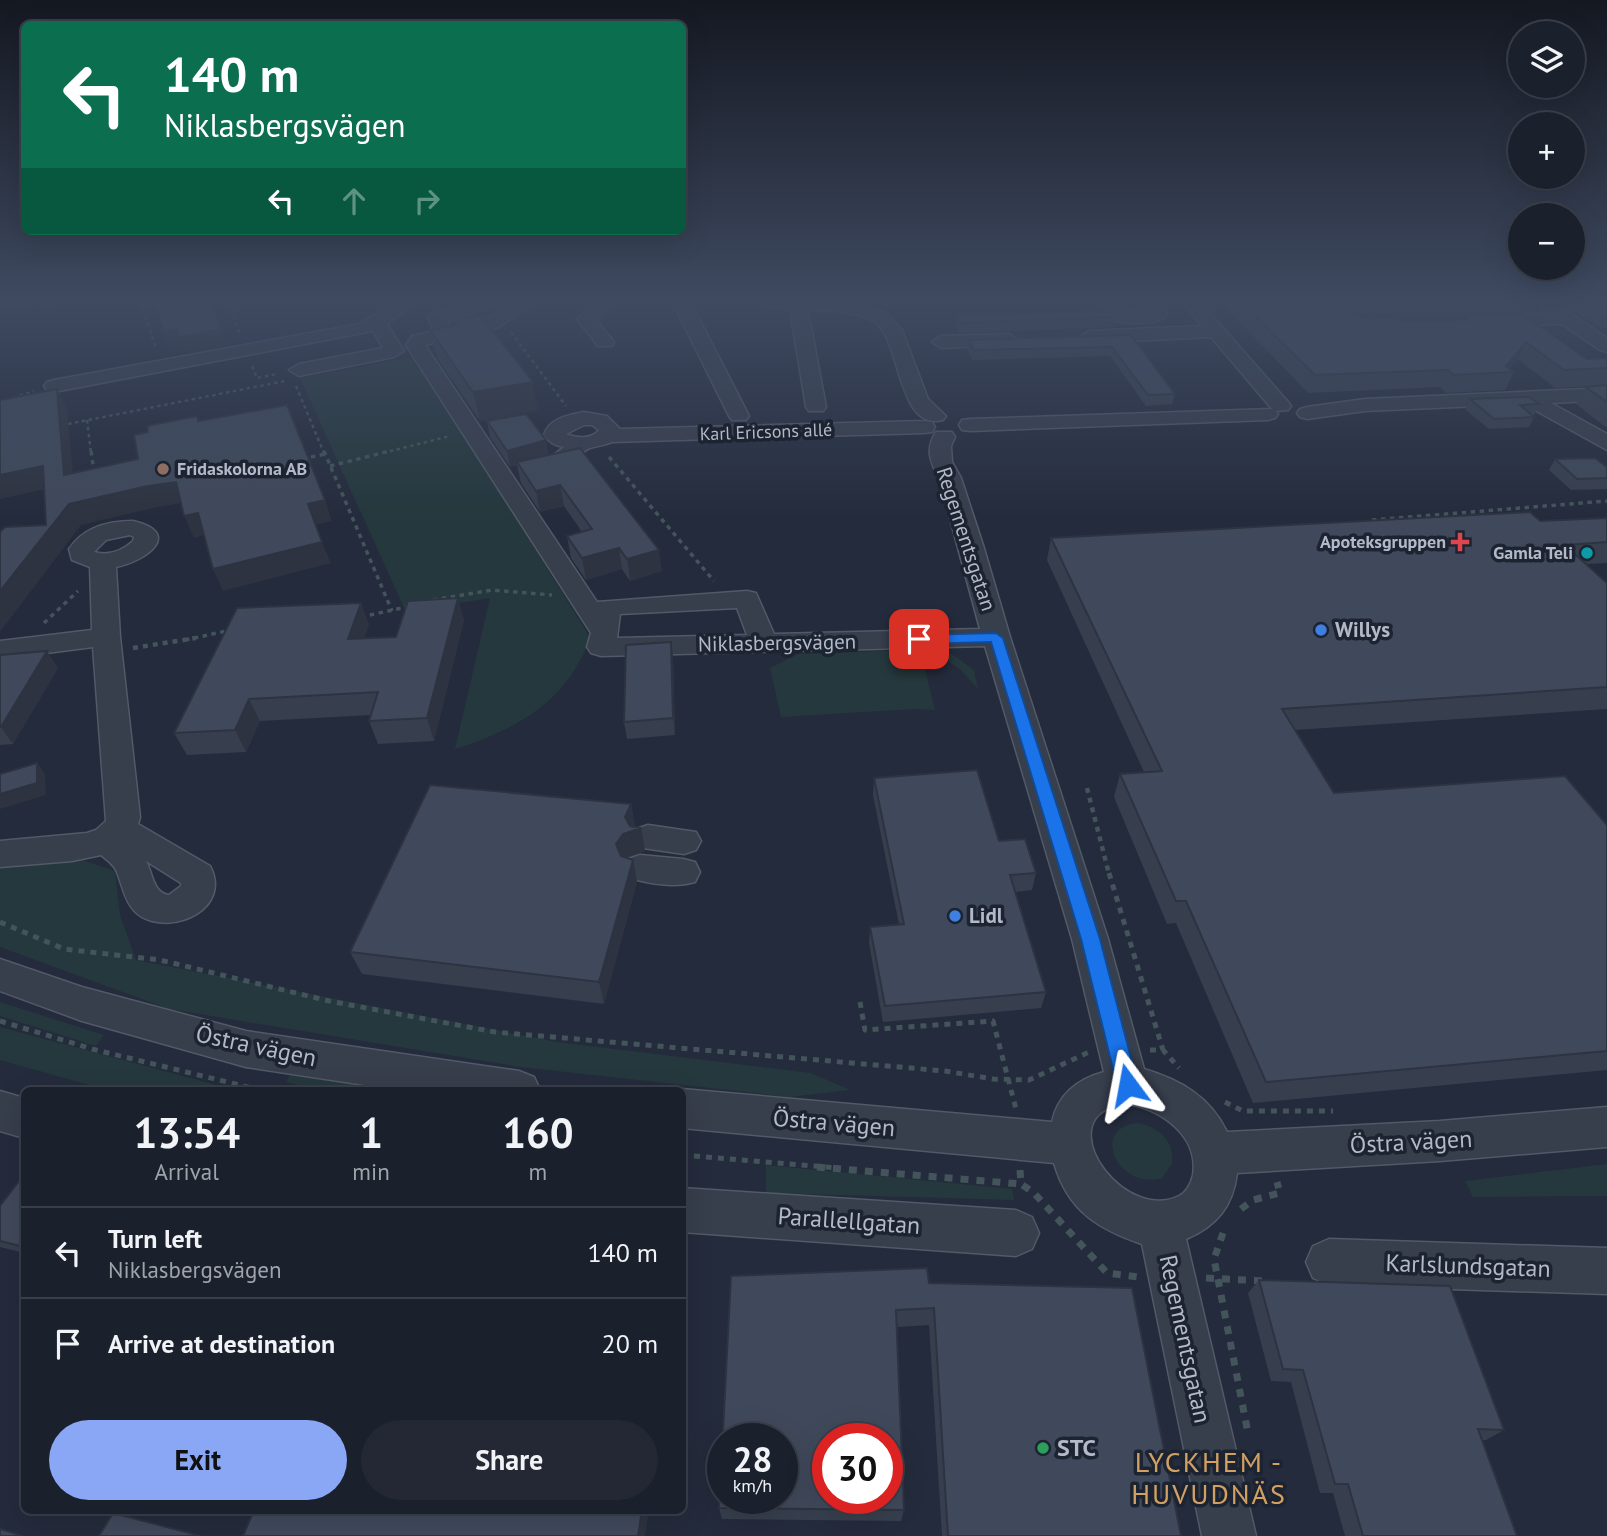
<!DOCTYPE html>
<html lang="en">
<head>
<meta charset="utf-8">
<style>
  :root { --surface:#1b202d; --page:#242835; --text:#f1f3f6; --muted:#a0a3aa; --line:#393e49; --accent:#8aa7f6 }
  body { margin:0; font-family:"PT Sans",sans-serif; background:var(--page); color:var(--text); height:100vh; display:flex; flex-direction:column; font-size:26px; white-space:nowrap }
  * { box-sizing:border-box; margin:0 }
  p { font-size:23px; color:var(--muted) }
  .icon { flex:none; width:38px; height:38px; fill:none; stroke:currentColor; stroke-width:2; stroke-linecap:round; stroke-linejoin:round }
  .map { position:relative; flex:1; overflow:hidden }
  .drawer { position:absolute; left:21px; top:1087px; width:665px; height:427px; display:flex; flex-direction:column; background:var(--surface); border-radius:10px; box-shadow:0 7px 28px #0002,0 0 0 2px var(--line) }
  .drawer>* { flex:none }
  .banner { position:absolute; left:21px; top:21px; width:665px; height:214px; border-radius:10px; box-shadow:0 7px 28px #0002,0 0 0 2px var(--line); background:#0b6e4f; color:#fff; overflow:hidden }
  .tools { position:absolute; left:1508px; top:21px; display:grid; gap:14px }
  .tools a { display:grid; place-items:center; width:77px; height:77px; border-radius:50%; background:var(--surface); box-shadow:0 7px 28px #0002,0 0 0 2px var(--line); font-size:35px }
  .speed { position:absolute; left:707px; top:1423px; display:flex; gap:14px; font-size:35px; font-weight:700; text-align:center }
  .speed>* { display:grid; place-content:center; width:91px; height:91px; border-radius:50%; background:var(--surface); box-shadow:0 7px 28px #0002,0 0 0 2px var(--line); line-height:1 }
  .speed small { font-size:18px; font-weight:400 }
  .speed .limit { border:10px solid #d22; background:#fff; color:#111 }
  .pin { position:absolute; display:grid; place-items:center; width:60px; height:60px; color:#fff; margin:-30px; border-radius:14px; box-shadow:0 4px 10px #0006 }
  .me { position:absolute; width:77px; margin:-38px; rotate:347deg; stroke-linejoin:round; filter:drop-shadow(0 0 5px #0008) }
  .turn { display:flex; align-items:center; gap:24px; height:147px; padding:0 28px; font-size:32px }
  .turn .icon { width:91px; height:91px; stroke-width:2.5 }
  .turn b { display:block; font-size:49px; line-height:60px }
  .lanes { display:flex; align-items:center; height:66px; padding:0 28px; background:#0003; justify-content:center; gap:35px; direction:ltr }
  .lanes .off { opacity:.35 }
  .eta { display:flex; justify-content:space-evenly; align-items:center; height:119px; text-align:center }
  .eta b { font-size:42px; font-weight:700; line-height:49px }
  .button { display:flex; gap:14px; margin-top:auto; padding:14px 28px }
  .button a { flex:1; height:80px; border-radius:42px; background:var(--accent); color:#111; font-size:28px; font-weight:700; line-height:80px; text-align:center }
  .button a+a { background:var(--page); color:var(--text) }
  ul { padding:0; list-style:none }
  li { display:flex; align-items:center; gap:21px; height:91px; padding:0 28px; border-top:2px solid var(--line) }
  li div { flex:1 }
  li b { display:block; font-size:26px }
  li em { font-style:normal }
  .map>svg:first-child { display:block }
  .green { fill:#25383d }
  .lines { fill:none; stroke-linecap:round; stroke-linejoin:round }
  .minor-casing { stroke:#525967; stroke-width:3 }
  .path-far4 { stroke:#43555a; stroke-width:2.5; stroke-dasharray:3.5 3.5; stroke-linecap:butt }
  .path-far3 { stroke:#43555a; stroke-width:3.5; stroke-dasharray:4.5 4.5; stroke-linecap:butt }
  .path-far2 { stroke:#43555a; stroke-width:4.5; stroke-dasharray:5 5; stroke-linecap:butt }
  .path-far1 { stroke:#43555a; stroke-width:5; stroke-dasharray:6 6; stroke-linecap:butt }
  .path { stroke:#43555a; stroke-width:7; stroke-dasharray:8 8; stroke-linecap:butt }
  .minor { fill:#373e4c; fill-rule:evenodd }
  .wall { fill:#373f4e }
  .shaded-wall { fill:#2d3340 }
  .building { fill:#40495b; stroke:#2d3340; stroke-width:2; fill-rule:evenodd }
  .route { fill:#1a73e8; stroke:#114b97; stroke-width:2 }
  .education-dot { fill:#8d6e63; stroke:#1c2331; stroke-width:2.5 }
  .health-dot { fill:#e0444e; stroke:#1c2331; stroke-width:2.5 }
  .culture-dot { fill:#0f9aa8; stroke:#1c2331; stroke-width:2.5 }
  .shop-dot { fill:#3f7fe0; stroke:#1c2331; stroke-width:2.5 }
  .leisure-dot { fill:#2e9e5b; stroke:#1c2331; stroke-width:2.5 }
  .labels { text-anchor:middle; stroke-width:7; stroke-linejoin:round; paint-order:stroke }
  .far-street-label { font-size:18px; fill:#b3b9c8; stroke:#1c2331 }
  .far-poi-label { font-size:18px; font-weight:bold; fill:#b3b9c8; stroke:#1c2331; text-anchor:end }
  .street-label { font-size:21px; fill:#b3b9c8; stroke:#1c2331 }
  .poi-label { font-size:21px; font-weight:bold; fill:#b3b9c8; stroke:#1c2331; text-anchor:start }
  .near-street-label { font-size:24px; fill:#b3b9c8; stroke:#1c2331 }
  .near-poi-label { font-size:24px; font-weight:bold; fill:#b3b9c8; stroke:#1c2331; text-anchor:start }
  .near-neighbourhood-label { font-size:28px; letter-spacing:2px; fill:#d3a063; stroke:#1c2331 }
</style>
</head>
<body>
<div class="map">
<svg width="1607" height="1536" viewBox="0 0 1607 1536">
  <rect width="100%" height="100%" fill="#242b3c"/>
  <!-- green -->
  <path class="green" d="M1334,303H1533L1550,315L1377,322Z
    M416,357L591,639C584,652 578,666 569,678C543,715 497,736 455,749L490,598L406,612L300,378Z
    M911,650L952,654L974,670L978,689L961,670L945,659L925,669L935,710L915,709L781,717L770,668L798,654Z
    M73,857L115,871L120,915L136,960L557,1042L811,1073L850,1090L790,1097L520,1067L169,1009L0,947V864Z
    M0,1002L104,1035L96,1046L0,1016Z
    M0,1027L235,1090H107L0,1060Z
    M291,1072L394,1090H320L286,1082Z
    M1138,1123C1159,1127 1175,1141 1172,1164L1162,1178C1119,1191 1088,1128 1138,1123Z
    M1607,1164V1196L1473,1197L1465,1181Z
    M766,1165L1012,1189L1014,1200L766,1193Z"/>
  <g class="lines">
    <!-- minor casing -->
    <g class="minor-casing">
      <path id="minor" d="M395,303H416L387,324L404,351L394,357L299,376L289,370L299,364L383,348L373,331L54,392L47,390L44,386L47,382L54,380L359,324Z
        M466,303H492L489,307L447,321L451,327L487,319L513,303H533L499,327L425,345L597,602L747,591L756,593L774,634L980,629L939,478C930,462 925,449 936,432H952L955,437L951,446L952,462L961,478L983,545L1010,637L1108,939L1144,1069C1180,1080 1210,1096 1227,1132L1440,1121L1607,1107V1147L1440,1161L1237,1173C1233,1206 1217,1226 1186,1239L1256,1536H1202L1142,1244C1098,1229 1068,1211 1054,1163L682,1128V1090H678L682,1089L1052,1122C1058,1094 1078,1079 1104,1072L1072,939L985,646L601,656L591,653L587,647L591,633L406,345L412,336L434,331L428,318L431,314ZM737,608L747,635L617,638L620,614ZM1128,1104C1162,1110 1199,1136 1193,1175C1191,1183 1187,1192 1179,1196C1127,1222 1059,1133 1107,1109C1113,1106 1122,1106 1128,1104Z
        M594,303H613L596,320L614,342L612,346H598L577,319Z
        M673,303H691L749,416L746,420H732L729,416Z
        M763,303H851L886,313L902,330L928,399L946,416L943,420C896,432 902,337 873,321C854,310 829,311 808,310L826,407L823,411H809L806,407L790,309L772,308Z
        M1103,303H1128L1124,307L1127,311L1146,310L1140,303H1158L1168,315C1159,325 1129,324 1116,321Z
        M1183,303H1201L1288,402L1291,406L1288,410L1276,411L1278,414L1275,418L1268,420L970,431L962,430L959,425L962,420L970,419L1272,409L1211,337L1089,343L1080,337L1089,331L1202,326Z
        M1542,303H1555L1607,338V352L1600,350L1562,324L1489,326L1480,321L1489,316L1547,313L1539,306Z
        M1009,334L1018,340L1016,344L941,348L932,342L941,336Z
        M1607,388V400L1551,403L1607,434V450L1524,404L1365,411L1307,419L1300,417L1297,413L1300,409L1307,407L1365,399Z
        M584,412L607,416L620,429L924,421L932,422L935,427L932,432L924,433L612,442C605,445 597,446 590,448C569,457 560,481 530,474L527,469L530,464L550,458L564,447C554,445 550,443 544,435C549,418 569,415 584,412ZM584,425H592L599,430C591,440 576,438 566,434Z
        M133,521C184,533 146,561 116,567L120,637L140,817L138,824L210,866C232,908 175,935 142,917C125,907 123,886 116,870C113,864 106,859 101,855L72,861L0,867V841L87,833L96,830L106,821L93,647L0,659V641L92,630L90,567L72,560L69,549C84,527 108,521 133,521ZM130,535L134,537L133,541C122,551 108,556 94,552L106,540ZM146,861L181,883V886L169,895C153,893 153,874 146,861Z
        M648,825L696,832L701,841L696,850L684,854L636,847L631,838L636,829Z
        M640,855L683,859L695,862L700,872L695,882C675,888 648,884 628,877L623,868L628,859Z
        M0,959L82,987L246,1031L519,1071L534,1077L540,1090H398L246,1067L82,1021L0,991Z
        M0,1091L24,1098V1138L0,1131Z
        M682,1188L1016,1210L1032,1217L1039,1233L1032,1249L1016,1256L682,1232Z
        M1329,1239L1607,1248V1294L1329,1285L1313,1278L1306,1262L1313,1246Z"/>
    </g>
    <!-- path-far4 -->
    <path class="path-far4" d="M141,303L156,348
      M229,303L240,335
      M0,304L30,306L67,303
      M143,305L158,303
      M511,332L566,406
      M252,366L257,378L277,374
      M296,386L324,453
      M13,398L34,391
      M87,420L91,453
      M68,424L285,381
      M383,453L450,436"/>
    <!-- path-far3 -->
    <path class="path-far3" d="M91,451L94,472
      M324,451L392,611
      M609,457L714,581
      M302,459L325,454
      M330,466L390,451
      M1372,520L1607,501
      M433,600L492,590L552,595
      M361,617L411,606
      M44,623L78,591
      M185,640L231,630"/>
    <!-- path-far2 -->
    <path class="path-far2" d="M133,648L196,638
      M1087,788L1109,874"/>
    <!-- path-far1 -->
    <path class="path-far1" d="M1109,873L1163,1050
      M0,922L64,949L160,960L329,1001L495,1032L945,1071L993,1079L1029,1080L1089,1052
      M860,1002L865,1030L993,1021L1016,1109
      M0,1021L92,1049L260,1090
      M1150,1050H1163L1179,1068
      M1225,1102L1243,1111H1333
      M682,1155L837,1168"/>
    <!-- path -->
    <path class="path" d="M817,1167L1021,1184
      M1020,1170L1021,1184L1034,1193L1107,1273L1138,1277
      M1241,1209L1253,1200L1280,1193L1277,1182
      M1223,1233L1214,1259L1248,1433
      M1206,1278L1264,1281"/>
    <!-- minor -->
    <use href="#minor" class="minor"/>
  </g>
  <!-- wall -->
  <path class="wall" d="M1221,303H1345L1363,318L1401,321L1462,320L1464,316L1587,359L1607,358V428L1576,404L1586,387L1593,386L1555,388L1518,359L1510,369L1514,372L1505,390L1446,393L1440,387L1308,393Z
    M1561,303H1607V328H1601Z
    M957,316L1115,317L1113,327L959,333L956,326Z
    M455,319L538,410L480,421L437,358L430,330L456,325Z
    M1131,335L1175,394L1172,404L1146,406L1110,356L973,360L967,350L968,340Z
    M1470,399L1539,404L1534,415H1531L1534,417L1529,427L1489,429L1465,409Z
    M487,421L546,440L548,455L662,571L630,581L622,569L586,580L571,558L567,536L582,532L564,506L540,512L521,483L517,465L510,467L490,437Z
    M1555,459L1607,467V489L1571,490L1549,470Z
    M1607,518V563L1587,564L1607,583V709L1295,730L1334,793L1607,825V1070L1253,1103L1176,923L1167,924L1114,797L1120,774L1144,772L1047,560L1051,538Z
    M464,620L434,741L378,744L369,721L371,715L260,721L246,752L187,755L174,733L369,624L364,638L396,637Z
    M671,642L673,659L675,735L627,739L624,722Z
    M0,655L58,668L13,744L0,745Z
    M874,778L999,841L1036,873L1032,890L1015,892L1046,992L1041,1008L883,1022L869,943L870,927L899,924L873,795Z
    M631,804L635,827L645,851L626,858L633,860L637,882L604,1004L362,974L350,952Z
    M24,1176V1253L0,1247V1206Z
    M731,1276L929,1283L1181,1536H942L929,1325L897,1327L904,1510L901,1521L722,1519L719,1508Z
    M1259,1280L1504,1430L1486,1440H1482L1517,1536H1345L1333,1493H1320L1291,1382L1271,1381L1248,1293Z"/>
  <!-- shaded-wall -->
  <path class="shaded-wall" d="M212,303L227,344L185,351L182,344L169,346L163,331L177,329Z
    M1526,342L1518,359L1507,373L1506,366Z
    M533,382L538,410L480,421L473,392Z
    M57,389L67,409L75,496L64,475Z
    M546,440L548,456L517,462V465L510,467L507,451Z
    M43,466L55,487L0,499V475Z
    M176,482L186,502L158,507L81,525L0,632V591L69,504L148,486Z
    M560,485L564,506L540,512L536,491Z
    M325,500L332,521L316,525L308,504Z
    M198,513L208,534L194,538L184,516Z
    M322,542L331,563L223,591L213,569Z
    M619,548L622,569L586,580L582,558Z
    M659,550L662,571L630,581L627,559Z
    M458,598L464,620L434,741L427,718Z
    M361,603L369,624L356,661L348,639Z
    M671,642L673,659L675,735L673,718Z
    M47,651L58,668L13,744L1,727Z
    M249,699L260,721L246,752L235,730Z
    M37,763L45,774L46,795L0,809V794Z
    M631,804L635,827L641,828L645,851L627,857L621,867L616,844L625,817Z
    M633,860L637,882L604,1004L599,982Z
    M642,1510H649L645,1536H638Z"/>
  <!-- building -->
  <path class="building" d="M156,303H212L221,329L179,337L177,329L163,331Z
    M1242,303H1345L1363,318L1396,317L1401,321L1469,320L1464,316L1522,314L1587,359L1607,358V368L1564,370L1526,342L1506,366L1514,372L1454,375L1448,370L1315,375Z
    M1580,303H1607V319H1606Z
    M1111,311L1115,317L960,323L957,316Z
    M480,315L533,382L473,392L470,388L430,330L459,325L455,319Z
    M1131,335L1175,394L1148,395L1112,347L974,350L968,340Z
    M1607,385V402L1586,387Z
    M57,389L64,475L138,459L134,435L148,432L147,426L197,416L198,421L287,405L325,500L308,504L322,542L213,569L198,513L184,516L176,482L148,486L69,504L0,591V532L5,527L46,525L43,466L0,475V400Z
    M1529,397L1539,404L1520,405L1534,417L1494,419L1470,399Z
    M526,414L546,440L507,451L487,421Z
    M580,448L659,550L627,559L619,548L582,558L567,536L592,529L560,485L536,491L517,462Z
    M1595,458L1607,467V478L1577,479L1555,459Z
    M1530,512L1540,521L1607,518V542L1565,545L1607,583V687L1282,709L1334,793L1565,776L1607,825V1051L1266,1082L1186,901H1176L1120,774L1162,771L1051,538Z
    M458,598L427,718L369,721L378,692L249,699L235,730L174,733L237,608L361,603L348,639L396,637L408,601Z
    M671,642L673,718L624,722L626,645Z
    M47,651L1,727H0V655Z
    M37,763V783L0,794V774Z
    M977,770L999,841L1025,839L1036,873L1010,875L1046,992L885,1006L870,927L904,924L874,778Z
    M430,785L631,804L625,817L630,826L641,828L623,834L616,844L621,856L633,860L599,982L350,952Z
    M23,1176H24V1247L0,1241V1206Z
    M927,1268L929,1283L1132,1288L1181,1536H948L934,1308L896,1310L904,1510L719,1508L731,1276ZM723,1438H782V1498H723ZM828,1438H887V1498H828Z
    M1259,1280L1450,1286L1504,1430L1478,1429L1517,1536H1363L1348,1484H1335L1303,1370L1283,1369Z
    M254,1510H642L638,1536H243Z
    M113,1513L201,1536H99Z
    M0,1529L23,1536H0Z"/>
  <!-- sky -->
  <linearGradient id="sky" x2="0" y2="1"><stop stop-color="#141821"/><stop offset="0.58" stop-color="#3f4a61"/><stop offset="1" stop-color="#3f4a61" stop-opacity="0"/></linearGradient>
  <rect width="1607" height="518" fill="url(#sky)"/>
  <!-- route -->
  <path class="route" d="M996,633L1003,638L1100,939L1138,1085L1135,1092L1128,1095L1120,1092L1117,1085L1081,939L991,642L919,644L912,639L919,635Z"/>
  <!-- markers -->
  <circle class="education-dot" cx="163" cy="469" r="7"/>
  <path class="health-dot" d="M1456.5 531.5h7v7h7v7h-7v7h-7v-7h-7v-7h7z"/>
  <circle class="culture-dot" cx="1587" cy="553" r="7"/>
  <g class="shop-dot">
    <circle cx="1321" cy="630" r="7"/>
    <circle cx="955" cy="916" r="7"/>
  </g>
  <circle class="leisure-dot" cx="1043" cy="1448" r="7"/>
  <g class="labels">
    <!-- far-street labels -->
    <g class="far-street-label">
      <text transform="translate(766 432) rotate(-2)" y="6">Karl Ericsons allé</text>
    </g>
    <!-- far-poi labels -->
    <g class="far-poi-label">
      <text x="177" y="475" text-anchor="start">Fridaskolorna AB</text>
      <text x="1446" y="548">Apoteksgruppen</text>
      <text x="1573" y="559">Gamla Teli</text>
    </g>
    <!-- street labels -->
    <g class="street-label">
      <text transform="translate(966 539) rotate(72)" y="7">Regementsgatan</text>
      <text transform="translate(777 643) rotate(-1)" y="7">Niklasbergsvägen</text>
    </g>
    <!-- poi labels -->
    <g class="poi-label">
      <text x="1335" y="637">Willys</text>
      <text x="969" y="923">Lidl</text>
    </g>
    <!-- near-street labels -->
    <g class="near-street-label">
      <text transform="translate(256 1046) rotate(12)" y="8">Östra vägen</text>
      <text transform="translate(834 1123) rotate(5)" y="8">Östra vägen</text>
      <text transform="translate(1411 1142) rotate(-3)" y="8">Östra vägen</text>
      <text transform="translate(849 1221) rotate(4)" y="8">Parallellgatan</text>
      <text transform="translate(1468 1266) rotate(2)" y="8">Karlslundsgatan</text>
      <text transform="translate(1185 1339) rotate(78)" y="8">Regementsgatan</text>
    </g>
    <!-- near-poi labels -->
    <g class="near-poi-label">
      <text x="1057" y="1456">STC</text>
    </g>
    <!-- near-neighbourhood labels -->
    <g class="near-neighbourhood-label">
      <text x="1209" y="1472">LYCKHEM -<tspan x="1209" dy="32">HUVUDNÄS</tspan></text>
    </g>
  </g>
</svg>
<div class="tools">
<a><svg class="icon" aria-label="layers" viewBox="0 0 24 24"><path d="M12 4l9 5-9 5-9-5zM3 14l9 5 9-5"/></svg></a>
<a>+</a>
<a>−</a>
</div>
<div class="speed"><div>28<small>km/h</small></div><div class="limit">30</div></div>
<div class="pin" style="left:919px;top:639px;background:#d93025"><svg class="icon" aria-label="arrive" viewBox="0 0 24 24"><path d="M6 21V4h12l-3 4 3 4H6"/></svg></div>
<svg class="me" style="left:1128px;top:1085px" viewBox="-20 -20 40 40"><path d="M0-17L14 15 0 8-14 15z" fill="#1a73e8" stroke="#fff" stroke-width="4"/></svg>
<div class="banner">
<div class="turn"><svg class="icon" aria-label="left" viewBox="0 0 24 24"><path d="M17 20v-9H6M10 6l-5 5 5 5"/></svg><div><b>140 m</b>Niklasbergsvägen</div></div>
<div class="lanes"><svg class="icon" aria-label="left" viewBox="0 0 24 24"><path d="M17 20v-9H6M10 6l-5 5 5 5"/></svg><svg class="icon off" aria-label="ahead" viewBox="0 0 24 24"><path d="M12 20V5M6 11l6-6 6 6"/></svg><svg class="icon off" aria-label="right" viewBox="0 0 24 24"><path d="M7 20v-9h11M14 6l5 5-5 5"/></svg></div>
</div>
<section class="drawer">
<div class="eta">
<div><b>13:54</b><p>Arrival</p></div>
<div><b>1</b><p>min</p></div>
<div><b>160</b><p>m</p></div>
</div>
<ul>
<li><svg class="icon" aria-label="left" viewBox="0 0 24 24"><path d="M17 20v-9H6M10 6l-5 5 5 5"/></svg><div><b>Turn left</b><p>Niklasbergsvägen</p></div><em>140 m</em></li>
<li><svg class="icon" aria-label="arrive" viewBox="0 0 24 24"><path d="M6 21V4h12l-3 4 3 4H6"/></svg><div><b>Arrive at destination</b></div><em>20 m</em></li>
</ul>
<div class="button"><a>Exit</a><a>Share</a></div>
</section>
</div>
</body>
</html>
